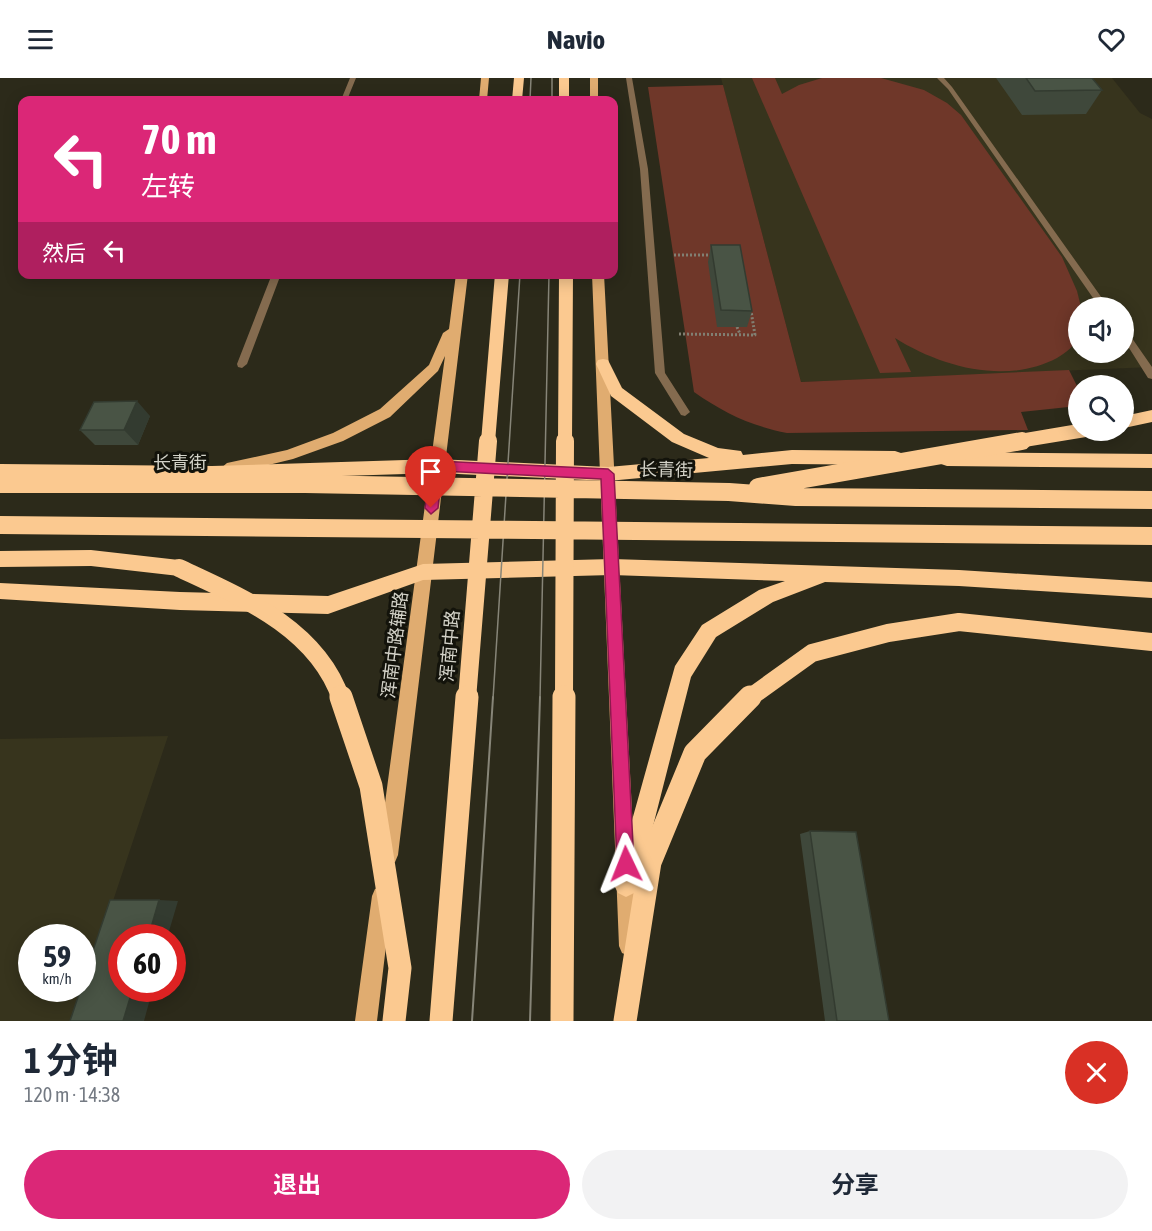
<!DOCTYPE html>
<html lang="zh">
<head>
<meta charset="utf-8">
<style>
  :root { --surface:#fff; --page:#f2f2f3; --text:#1f2937; --muted:#747a83; --accent:#db2777 }
  body { margin:0; font-family:"Asap Condensed","Noto Sans SC",sans-serif; background:var(--page); color:var(--text); height:100vh; display:flex; flex-direction:column; font-size:22px; white-space:nowrap }
  * { box-sizing:border-box; margin:0 }
  p { font-size:20px; color:var(--muted) }
  .icon { flex:none; width:33px; height:33px; fill:none; stroke:currentColor; stroke-width:2; stroke-linecap:round; stroke-linejoin:round }
  .map { position:relative; height:943px; overflow:hidden }
  .sheet { display:flex; flex-direction:column; background:var(--surface); flex:1 }
  .sheet>* { flex:none }
  .guide { position:absolute; left:18px; top:18px; width:600px; height:183px; border-radius:12px; box-shadow:0 3px 15px #0003; background:#db2777; color:#fff; overflow:hidden }
  .controls { position:absolute; left:1068px; top:219px; display:grid; gap:12px }
  .controls a { display:grid; place-items:center; width:66px; height:66px; border-radius:50%; background:var(--surface); box-shadow:0 3px 15px #0003; font-size:30px }
  .speed { position:absolute; left:18px; top:846px; display:flex; gap:12px; font-size:30px; font-weight:700; text-align:center }
  .speed>* { display:grid; place-content:center; width:78px; height:78px; border-radius:50%; background:var(--surface); box-shadow:0 3px 15px #0003; line-height:1 }
  .speed small { font-size:15px; font-weight:400 }
  .speed .limit { border:9px solid #d22; background:#fff; color:#111 }
  .pin { position:absolute; display:grid; place-items:center; width:51px; height:51px; color:#fff; margin:-62px -26px; border-radius:50% 50% 50% 0; rotate:-45deg; box-shadow:0 0 6px #0007 }
  .pin .icon { rotate:45deg }
  .me { position:absolute; width:66px; margin:-33px; rotate:358deg; stroke-linejoin:round; filter:drop-shadow(0 0 4px #0008) }
  .turn { display:flex; align-items:center; gap:21px; height:126px; padding:0 24px; font-size:27px }
  .turn .icon { width:78px; height:78px; stroke-width:2.5 }
  .turn b { display:block; font-size:42px; line-height:51px }
  .then { display:flex; align-items:center; height:57px; padding:0 24px; background:#0003; gap:12px; font-size:22px }
  .round { display:grid; place-items:center; flex:none; width:63px; height:63px; border-radius:32px; background:var(--page) }
  .head { display:flex; align-items:center; justify-content:space-between; height:102px; padding:0 24px }
  h1 { font-size:36px; font-weight:700; line-height:45px }
  .cta { display:flex; gap:12px; margin-top:auto; padding:12px 24px }
  .cta a { flex:1; height:69px; border-radius:36px; background:var(--accent); color:#fff; font-size:24px; font-weight:700; line-height:69px; text-align:center }
  .cta a+a { background:var(--page); color:var(--text) }
  header { display:flex; justify-content:space-between; align-items:center; height:78px; padding:0 24px; background:var(--surface); font-size:27px; font-weight:700 }
  .map>svg:first-child { display:block }
  .built { fill:#37341d; fill-rule:evenodd }
  .green { fill:#6f3729 }
  .lines { fill:none; stroke-linecap:round; stroke-linejoin:round }
  .path { stroke:#817f72; stroke-width:3; stroke-dasharray:2 2; stroke-linecap:butt }
  .lane { fill:#846b4f; fill-rule:evenodd }
  .primary { fill:#e0ac70; fill-rule:evenodd }
  .highway { fill:#fbc990; fill-rule:evenodd }
  .tram-far1 { stroke:#878578; stroke-width:1.5 }
  .tram { stroke:#878578; stroke-width:2 }
  .highway-bridge-far2 { stroke:#fbc990; stroke-width:14 }
  .highway-bridge-far1 { stroke:#fbc990; stroke-width:18 }
  .highway-bridge { stroke:#fbc990; stroke-width:23 }
  .wall { fill:#3f483b }
  .shaded-wall { fill:#333b30 }
  .building { fill:#495445; stroke:#333b30; stroke-width:1.5 }
  .route { fill:#db2777; stroke:#8e194d; stroke-width:1.5 }
  .labels { text-anchor:middle; stroke-width:6; stroke-linejoin:round; paint-order:stroke }
  .street-label { font-size:18px; fill:#d3d2c8; stroke:#13130b }
</style>
</head>
<body>
<header><svg class="icon" aria-label="menu" viewBox="0 0 24 24"><path d="M4 6h16M4 12h16M4 18h16"/></svg>Navio<svg class="icon" aria-label="heart" viewBox="0 0 24 24"><path d="M12 20l-8-8c-3-5 5-10 8-4 3-6 11-1 8 4z"/></svg></header>
<div class="map">
<svg width="1152" height="943" viewBox="0 0 1152 943">
  <rect width="100%" height="100%" fill="#2c2a1a"/>
  <!-- built -->
  <path class="built" d="M721,0H1112L1140,35L1152,41V289L801,304ZM1078,230H1124V274H1078Z
    M168,658L73,943H0V661ZM32,860H82V910H32Z"/>
  <!-- green -->
  <path class="green" d="M752,0H775L782,16L799,7L822,0H881L924,12L947,25L961,37L1062,179L1077,213L1081,229L1078,230C1078,238 1080,249 1078,257C1077,267 1065,275 1057,280C1006,307 941,289 895,260L911,294L880,295Z
    M723,7L801,304L1069,292L1078,310V328L1021,334L1028,352L787,355C751,348 724,335 694,314L648,9Z"/>
  <g class="lines">
    <!-- path -->
    <path class="path" d="M674,177H711
      M737,249L740,256
      M679,256L755,257L751,233"/>
    <!-- lane -->
    <path class="lane" d="M350,0H356L347,22H341Z
      M626,0H632L648,91L665,295L690,334L685,338L681,337L655,295L640,91Z
      M937,0H944L952,9L1109,230H1100L948,11Z
      M272,196H281L247,286L242,290L238,289L237,286Z
      M1124,252L1127,253L1152,289V301L1148,300L1124,262Z"/>
    <!-- primary -->
    <path class="primary" d="M481,0H489L487,22H479Z
      M590,0H598V22H590Z
      M456,196H468L398,777L395,784L388,787L381,784L378,777L445,278L438,293L390,339L343,363L293,381L227,397L220,391L227,385L287,372L333,355L380,331L429,287L443,255L449,251Z
      M592,196H604L639,868L636,875L629,878L622,875L619,868Z
      M382,808L389,811L392,818L377,943H355L372,818L375,811Z"/>
    <!-- highway -->
    <path class="highway" d="M514,0H524L522,22H512Z
      M559,0H569V22H559Z
      M603,281L608,282L622,310L684,356L718,370L741,373L743,377L792,372L895,373L901,375L903,380L901,385L895,387L792,386L608,403L437,395L212,402L0,400V386L212,388L437,381L608,389L709,380L672,364L611,318L596,286L598,282Z
      M1152,332V344L1124,350V338Z
      M947,374L1152,376V390L947,388L941,386L939,381L941,376Z
      M91,472L179,482L185,484L188,490L185,496L179,498L91,488L0,489V473Z
      M612,481L959,492L1152,504V520L959,508L825,504L773,524L716,559L691,599L638,807L634,815L626,819L618,815L614,807L675,588L702,547L759,512L785,503L612,497L423,502L328,536L180,532L0,521V505L180,514L328,518L423,486Z"/>
    <!-- tram-far1 -->
    <path class="tram-far1" d="M552,0V22
      M530,22L531,0
      M493,621L520,196
      M540,621L549,196"/>
    <!-- tram -->
    <path class="tram" d="M472,943L493,619
      M530,943L540,619"/>
    <!-- highway-bridge-far2 -->
    <path class="highway-bridge-far2" d="M488,364L502,196
      M565,364L566,196
      M1013,364L1085,352"/>
    <!-- highway-bridge-far1 -->
    <path class="highway-bridge-far1" d="M0,406H305L729,414L796,419L1152,422
      M758,409L1022,363
      M0,447L1152,458
      M179,490C241,519 317,550 341,621
      M467,621L488,363
      M564,621L565,363
      M748,621L812,575L888,555L959,544L1152,564"/>
    <!-- highway-bridge -->
    <path class="highway-bridge" d="M341,619L371,708L400,890L394,943
      M441,943L467,619
      M562,943L564,619
      M625,943L650,784L695,675L750,619"/>
  </g>
  <!-- wall -->
  <path class="wall" d="M996,0H1092L1102,12L1086,36L1022,37Z
    M711,167L752,233L747,249H717L708,184Z
    M150,338L138,367H95L80,352Z
    M810,753L889,943H825L800,756Z"/>
  <!-- shaded-wall -->
  <path class="shaded-wall" d="M137,323L150,338L138,367L124,352Z
    M159,822L178,823L167,860H148Z
    M133,910H153L144,943H123Z"/>
  <!-- building -->
  <path class="building" d="M1026,0H1092L1102,12L1035,13Z
    M711,167H740L752,233L721,232Z
    M137,323L124,352H80L94,324Z
    M810,753L856,754L889,943H837Z
    M110,822H159L148,860H122V910H133L123,943H70L81,910H82V905Z"/>
  <!-- route -->
  <path class="route" d="M437,383L608,391L614,396L634,786L632,792L626,795L619,792L617,786L601,401L442,393L438,430L431,436L425,430L430,388Z"/>
  <g class="labels">
    <!-- street labels -->
    <g class="street-label">
      <text x="180" y="391">长青街</text>
      <text transform="translate(666 392) rotate(1)" y="6">长青街</text>
      <text transform="translate(395 567) rotate(-83)" y="6">浑南中路辅路</text>
      <text transform="translate(450 568) rotate(-85)" y="6">浑南中路</text>
    </g>
  </g>
</svg>
<div class="controls">
<a><svg class="icon" aria-label="sound" viewBox="0 0 24 24"><path d="M4 9h4l5-4v14l-5-4H4zM17 9q2 3 0 6"/></svg></a>
<a><svg class="icon" aria-label="search" viewBox="0 0 24 24"><circle cx="10" cy="10" r="6"/><path d="M15 15l6 6"/></svg></a>
</div>
<div class="speed"><div>59<small>km/h</small></div><div class="limit">60</div></div>
<div class="pin" style="left:431px;top:430px;background:#d93025"><svg class="icon" aria-label="arrive" viewBox="0 0 24 24"><path d="M6 21V4h12l-3 4 3 4H6"/></svg></div>
<svg class="me" style="left:626px;top:786px" viewBox="-20 -20 40 40"><path d="M0-17L14 15 0 8-14 15z" fill="#db2777" stroke="#fff" stroke-width="4"/></svg>
<div class="guide">
<div class="turn"><svg class="icon" aria-label="left" viewBox="0 0 24 24"><path d="M17 20v-9H6M10 6l-5 5 5 5"/></svg><div><b>70 m</b>左转</div></div>
<div class="then">然后<svg class="icon" aria-label="left" viewBox="0 0 24 24"><path d="M17 20v-9H6M10 6l-5 5 5 5"/></svg></div>
</div>
</div>
<section class="sheet">
<div class="head"><div><h1>1 分钟</h1><p>120 m · 14:38</p></div><a class="round" style="background:#d93025;color:#fff"><svg class="icon" aria-label="close" viewBox="0 0 24 24"><path d="M6 6l12 12M18 6L6 18"/></svg></a></div>
<div class="cta"><a>退出</a><a>分享</a></div>
</section>
</body>
</html>
